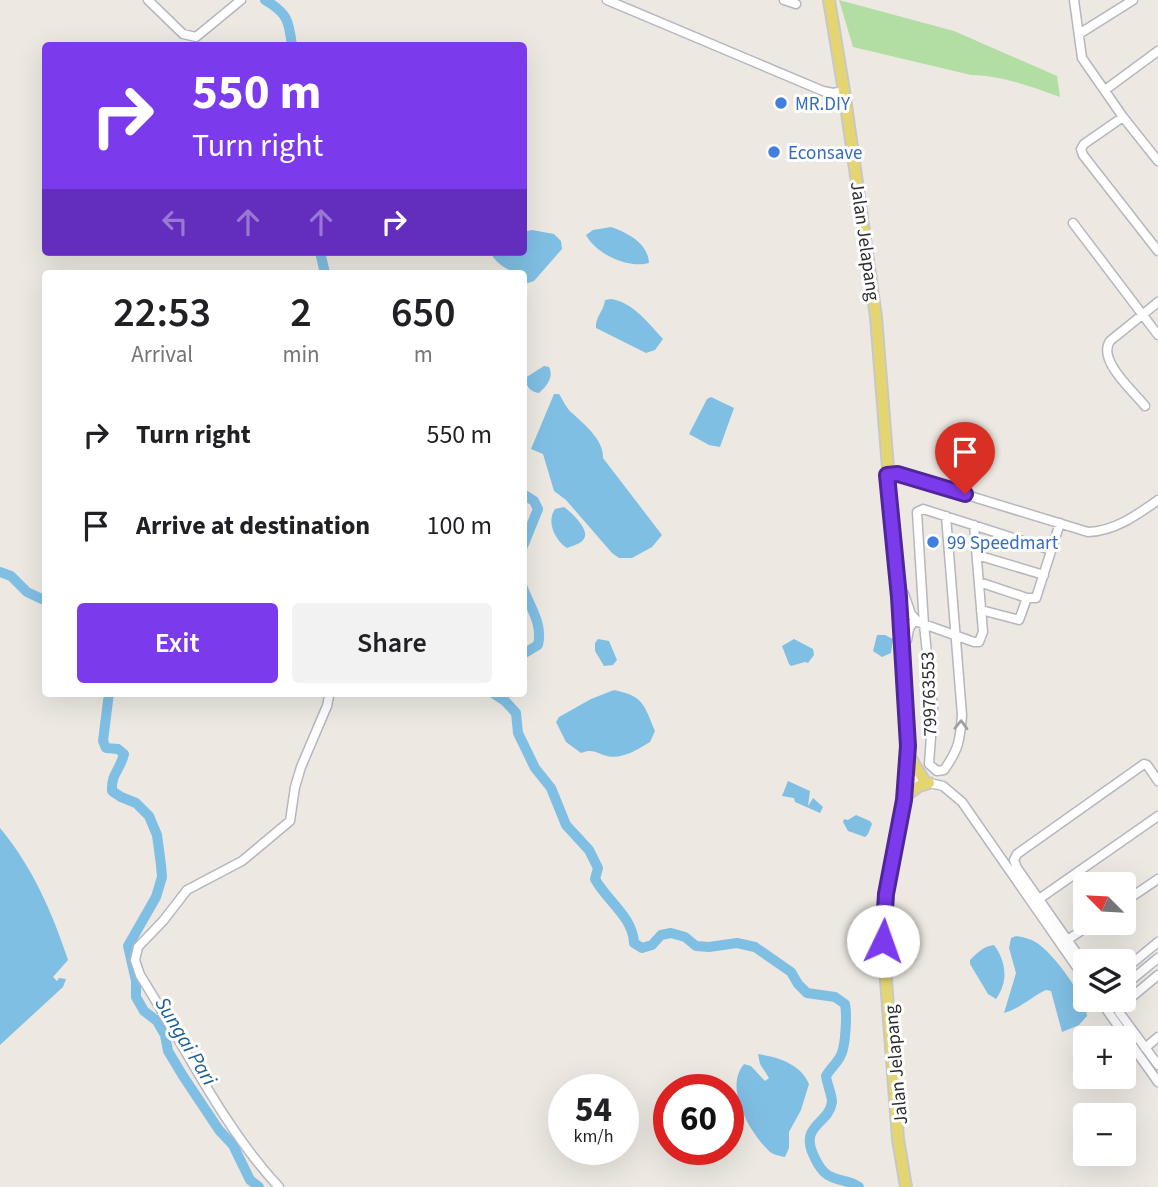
<!DOCTYPE html>
<html lang="en">
<head>
<meta charset="utf-8">
<style>
  :root { --surface:#fff; --page:#f2f2f2; --text:#202124; --muted:#757577; --accent:#7c3aed }
  body { margin:0; font-family:"Source Sans 3",sans-serif; background:var(--page); color:var(--text); height:100vh; display:flex; flex-direction:column; font-size:26px; white-space:nowrap }
  * { box-sizing:border-box; margin:0 }
  p { font-size:23px; color:var(--muted) }
  .icon { flex:none; width:38px; height:38px; fill:none; stroke:currentColor; stroke-width:2; stroke-linecap:round; stroke-linejoin:round }
  .map { position:relative; flex:1; overflow:hidden }
  .sheet { position:absolute; left:42px; top:270px; width:485px; height:427px; display:flex; flex-direction:column; background:var(--surface); border-radius:7px; box-shadow:0 7px 28px #0002 }
  .sheet>* { flex:none }
  .guide { position:absolute; left:42px; top:42px; width:485px; height:214px; border-radius:7px; box-shadow:0 7px 28px #0002; background:#7c3aed; color:#fff; overflow:hidden }
  .needle { width:46px; rotate:294deg }
  .buttons { position:absolute; left:1073px; top:872px; display:grid; gap:14px }
  .buttons a { display:grid; place-items:center; width:63px; height:63px; border-radius:7px; background:var(--surface); box-shadow:0 7px 28px #0002; font-size:35px }
  .speed { position:absolute; left:548px; top:1074px; display:flex; gap:14px; font-size:35px; font-weight:700; text-align:center }
  .speed>* { display:grid; place-content:center; width:91px; height:91px; border-radius:50%; background:var(--surface); box-shadow:0 7px 28px #0002; line-height:1 }
  .speed small { font-size:18px; font-weight:400 }
  .speed .limit { border:10px solid #d22; background:#fff; color:#111 }
  .pin { position:absolute; display:grid; place-items:center; width:60px; height:60px; color:#fff; margin:-72px -30px; border-radius:50% 50% 50% 0; rotate:-45deg; box-shadow:0 0 7px #0007 }
  .pin .icon { rotate:45deg }
  .me { position:absolute; width:77px; margin:-38px; rotate:3deg; stroke-linejoin:round; filter:drop-shadow(0 0 5px #0008) }
  .turn { display:flex; align-items:center; gap:24px; height:147px; padding:0 35px; font-size:32px }
  .turn .icon { width:91px; height:91px; stroke-width:2.5 }
  .turn b { display:block; font-size:49px; line-height:60px }
  .lanes { display:flex; align-items:center; height:66px; padding:0 35px; background:#0003; justify-content:center; gap:35px; direction:ltr }
  .lanes .off { opacity:.35 }
  .eta { display:flex; justify-content:space-evenly; align-items:center; height:119px; text-align:center }
  .eta b { font-size:42px; font-weight:600; line-height:49px }
  .cta { display:flex; gap:14px; margin-top:auto; padding:14px 35px }
  .cta a { flex:1; height:80px; border-radius:7px; background:var(--accent); color:#fff; font-size:28px; font-weight:600; line-height:80px; text-align:center }
  .cta a+a { background:var(--page); color:var(--text) }
  ul { padding:0; list-style:none }
  li { display:flex; align-items:center; gap:21px; height:91px; padding:0 35px }
  li div { flex:1 }
  li b { display:block; font-size:26px }
  li em { font-style:normal }
  .map>svg:first-child { display:block }
  .green { fill:#b2dea4 }
  .water { fill:#80bfe4 }
  .lines { fill:none; stroke-linecap:round; stroke-linejoin:round }
  .river { stroke:#80bfe4; stroke-width:10 }
  .minor-casing { stroke:#b5b6bf; stroke-width:11 }
  .major-casing { stroke:#c8c8c8; stroke-width:14 }
  .minor { stroke:#fff; stroke-width:8 }
  .major { stroke:#e4d570; stroke-width:10 }
  .oneway { stroke:#a0a0a0 }
  .route-casing { stroke:#51269a; stroke-width:18 }
  .route { stroke:#7c3aed; stroke-width:12 }
  .shop-dot { fill:#3f7fe0; stroke:#fff; stroke-width:2.5 }
  .labels { text-anchor:middle; stroke-width:6; stroke-linejoin:round; paint-order:stroke }
  .shop-label { font-size:19px; fill:#366cbe; stroke:#fff; text-anchor:start }
  .street-label { font-size:19px; fill:#2d2d2d; stroke:#fff }
  .water-label { font-size:21px; font-style:italic; fill:#1b5e94; stroke:#fff }
</style>
</head>
<body>
<div class="map">
<svg width="1158" height="1187" viewBox="0 0 1158 1187">
  <rect width="100%" height="100%" fill="#ede9e2"/>
  <!-- green -->
  <path class="green" d="M839,0L954,31L1057,76L1060,97C1030,86 1003,76 971,75L853,47Z"/>
  <!-- water -->
  <path class="water" d="M611,227C628,233 648,243 649,263C628,269 596,254 586,235L593,230Z
    M532,230L554,234L561,241L562,249L534,281L528,283L523,280V273C510,273 496,264 490,252H523V232Z
    M611,299C633,302 649,324 663,339L655,350L646,353L596,328C595,317 604,311 605,300Z
    M544,366L549,367C554,377 547,386 539,393C531,392 526,387 525,378Z
    M554,394H559C563,400 566,408 572,413C584,424 604,440 603,458L662,535L652,547L632,558H619L612,553L566,500L554,491L543,454L531,449Z
    M711,397L734,408L720,447L709,445L689,434L707,399Z
    M564,507C571,512 592,531 583,540C580,544 572,546 567,548C555,540 546,522 555,509Z
    M877,635H885L893,639L891,653L882,657L873,651Z
    M598,639L609,641L617,660L613,665L604,666L595,651V643Z
    M794,639L813,649L814,655L808,663L805,662L791,666L789,664L782,646Z
    M614,690C644,696 644,705 655,731L650,742C639,749 621,760 607,756C596,753 593,748 581,753L566,742L556,722L559,717L591,699Z
    M788,781L810,791L808,806L813,798L823,807L820,813L795,802L794,798L782,796Z
    M856,815L870,821L872,824L868,834L865,837L848,831L843,822L844,819L848,820Z
    M0,828C32,866 53,914 68,960L53,977L57,981L59,978L66,979L63,987L0,1045Z
    M1016,936C1024,937 1031,939 1037,943C1053,953 1086,997 1087,1016L1079,1025L1062,1032L1051,991L1046,990C1032,996 1020,1009 1004,1013L1016,973L1009,948L1011,938Z
    M994,945C1006,961 1009,981 996,999L988,994L970,964V960C977,953 984,946 994,945Z
    M758,1054C778,1057 801,1064 809,1084L801,1110L789,1132V1148L785,1157C780,1156 774,1155 770,1152C751,1134 723,1089 744,1064L751,1066L765,1081L769,1078L760,1064Z"/>
  <g class="lines">
    <!-- river -->
    <path class="river" d="M265,0C287,13 289,20 292,46
      M320,252L325,273
      M523,494L534,501L538,509L523,546
      M0,572L11,576L27,592L46,601
      M523,588C530,608 543,623 538,645L523,654
      M109,693L103,741L106,748L118,749L124,754C120,771 111,773 112,791L121,797L136,803L149,816L157,835L161,865L162,877L156,897L128,946L136,981V997L144,1011L157,1021L165,1035L168,1051L183,1076L219,1130L233,1145L250,1180L259,1187
      M493,693L505,701L516,713L518,733L535,768L551,788L566,825L589,850L598,868L595,879C607,901 633,917 634,943L642,948L652,945L661,935L671,933L685,937L696,946L709,947L737,943L755,947L791,972L798,984L807,993L835,997L845,1004C847,1014 846,1048 840,1057C836,1064 830,1069 826,1076C827,1084 832,1095 832,1102C829,1124 800,1125 813,1154C816,1161 819,1167 824,1172C834,1182 849,1179 859,1187"/>
    <!-- minor casing -->
    <g class="minor-casing">
      <path id="minor" d="M148,0L183,34L196,37L241,0
        M607,0L823,91L833,93L844,91
        M784,0L796,4
        M1074,0L1082,58L1123,117L1158,161
        M1079,34L1133,0
        M1105,90L1158,51
        M1123,117L1084,144L1081,149L1083,155L1158,251
        M1073,223L1158,335
        M1145,406C1133,391 1097,360 1110,341L1158,302
        M887,475L898,474L1088,532C1115,531 1137,515 1158,500
        M946,516L962,715C960,740 959,749 944,770L937,771L929,764L933,709L924,625L917,512L923,509C966,523 1008,536 1051,550
        M977,555L1044,575
        M979,582L1027,598H1036L1060,523
        M904,594L911,614L918,622L974,642H979L983,632L974,525
        M981,610L1019,620L1027,598
        M907,640L909,629L913,622H918
        M907,778L943,786L962,802L1085,979
        M1039,899L1158,816
        M1124,902L1158,879
        M1063,943L1094,922
        M1085,965L1017,868L1014,860L1017,854L1144,764L1147,765L1158,781
        M1124,970L1158,942
        M1158,975L1121,1006L1119,1012L1158,1065
        M1124,986L1158,958
        M1099,999L1158,1082
        M1145,1048L1158,1037
        M279,1187C222,1126 185,1046 140,975L135,960L138,947L163,921L187,890L242,861L290,821L295,787L301,767L327,706L329,696"/>
    </g>
    <!-- major casing -->
    <g class="major-casing">
      <path id="major" d="M829,0L844,91L876,317L907,707V778L901,819L886,894L883,941L898,1139L906,1187
        M911,759L925,782
        M908,794L919,786L929,783"/>
    </g>
    <!-- minor -->
    <use href="#minor" class="minor"/>
    <!-- major -->
    <use href="#major" class="major"/>
  </g>
  <!-- one-way arrows -->
  <defs><path id="oneway-chevron" d="M-2-3.5L2.5 0L-2 3.5" fill="none" stroke-width="1.6" stroke-linecap="round" stroke-linejoin="round" transform="scale(1.75)"/></defs>
  <use class="oneway" href="#oneway-chevron" transform="translate(961 725) rotate(-88)"/>
  <g class="lines">
    <!-- route casing -->
    <g class="route-casing">
      <path id="route" d="M883,941L886,894L904,800L908,746L899,597L887,475L898,474L965,494"/>
    </g>
    <!-- route -->
    <use href="#route" class="route"/>
  </g>
  <!-- markers -->
  <g class="shop-dot">
    <circle cx="781" cy="103" r="7"/>
    <circle cx="774" cy="152" r="7"/>
    <circle cx="933" cy="542" r="7"/>
  </g>
  <g class="labels">
    <!-- shop labels -->
    <g class="shop-label">
      <text x="795" y="110">MR.DIY</text>
      <text x="788" y="159">Econsave</text>
      <text x="947" y="549">99 Speedmart</text>
    </g>
    <!-- street labels -->
    <g class="street-label">
      <text transform="translate(866 241) rotate(82)" y="7">Jalan Jelapang</text>
      <text transform="translate(928 694) rotate(-92)" y="7">799763553</text>
      <text transform="translate(895 1065) rotate(-95)" y="7">Jalan Jelapang</text>
    </g>
    <!-- water labels -->
    <g class="water-label">
      <text transform="translate(186 1041) rotate(59)" y="7">Sungai Pari</text>
    </g>
  </g>
</svg>
<div class="buttons">
<a><svg class="needle" viewBox="-14 -14 28 28"><path d="M0-13l5 13h-10z" fill="#e53935"/><path d="M0 13l5-13h-10z" fill="#757577"/></svg></a>
<a><svg class="icon" aria-label="layers" viewBox="0 0 24 24"><path d="M12 4l9 5-9 5-9-5zM3 14l9 5 9-5"/></svg></a>
<a>+</a>
<a>−</a>
</div>
<div class="speed"><div>54<small>km/h</small></div><div class="limit">60</div></div>
<div class="pin" style="left:965px;top:494px;background:#d93025"><svg class="icon" aria-label="arrive" viewBox="0 0 24 24"><path d="M6 21V4h12l-3 4 3 4H6"/></svg></div>
<svg class="me" style="left:883px;top:941px" viewBox="-20 -20 40 40"><circle r="19" fill="#fff"/><path d="M0-13L10 11 0 6-10 11z" fill="#7c3aed"/></svg>
<div class="guide">
<div class="turn"><svg class="icon" aria-label="right" viewBox="0 0 24 24"><path d="M7 20v-9h11M14 6l5 5-5 5"/></svg><div><b>550 m</b>Turn right</div></div>
<div class="lanes"><svg class="icon off" aria-label="left" viewBox="0 0 24 24"><path d="M17 20v-9H6M10 6l-5 5 5 5"/></svg><svg class="icon off" aria-label="ahead" viewBox="0 0 24 24"><path d="M12 20V5M6 11l6-6 6 6"/></svg><svg class="icon off" aria-label="ahead" viewBox="0 0 24 24"><path d="M12 20V5M6 11l6-6 6 6"/></svg><svg class="icon" aria-label="right" viewBox="0 0 24 24"><path d="M7 20v-9h11M14 6l5 5-5 5"/></svg></div>
</div>
<section class="sheet">
<div class="eta">
<div><b>22:53</b><p>Arrival</p></div>
<div><b>2</b><p>min</p></div>
<div><b>650</b><p>m</p></div>
</div>
<ul>
<li><svg class="icon" aria-label="right" viewBox="0 0 24 24"><path d="M7 20v-9h11M14 6l5 5-5 5"/></svg><div><b>Turn right</b></div><em>550 m</em></li>
<li><svg class="icon" aria-label="arrive" viewBox="0 0 24 24"><path d="M6 21V4h12l-3 4 3 4H6"/></svg><div><b>Arrive at destination</b></div><em>100 m</em></li>
</ul>
<div class="cta"><a>Exit</a><a>Share</a></div>
</section>
</div>
</body>
</html>
